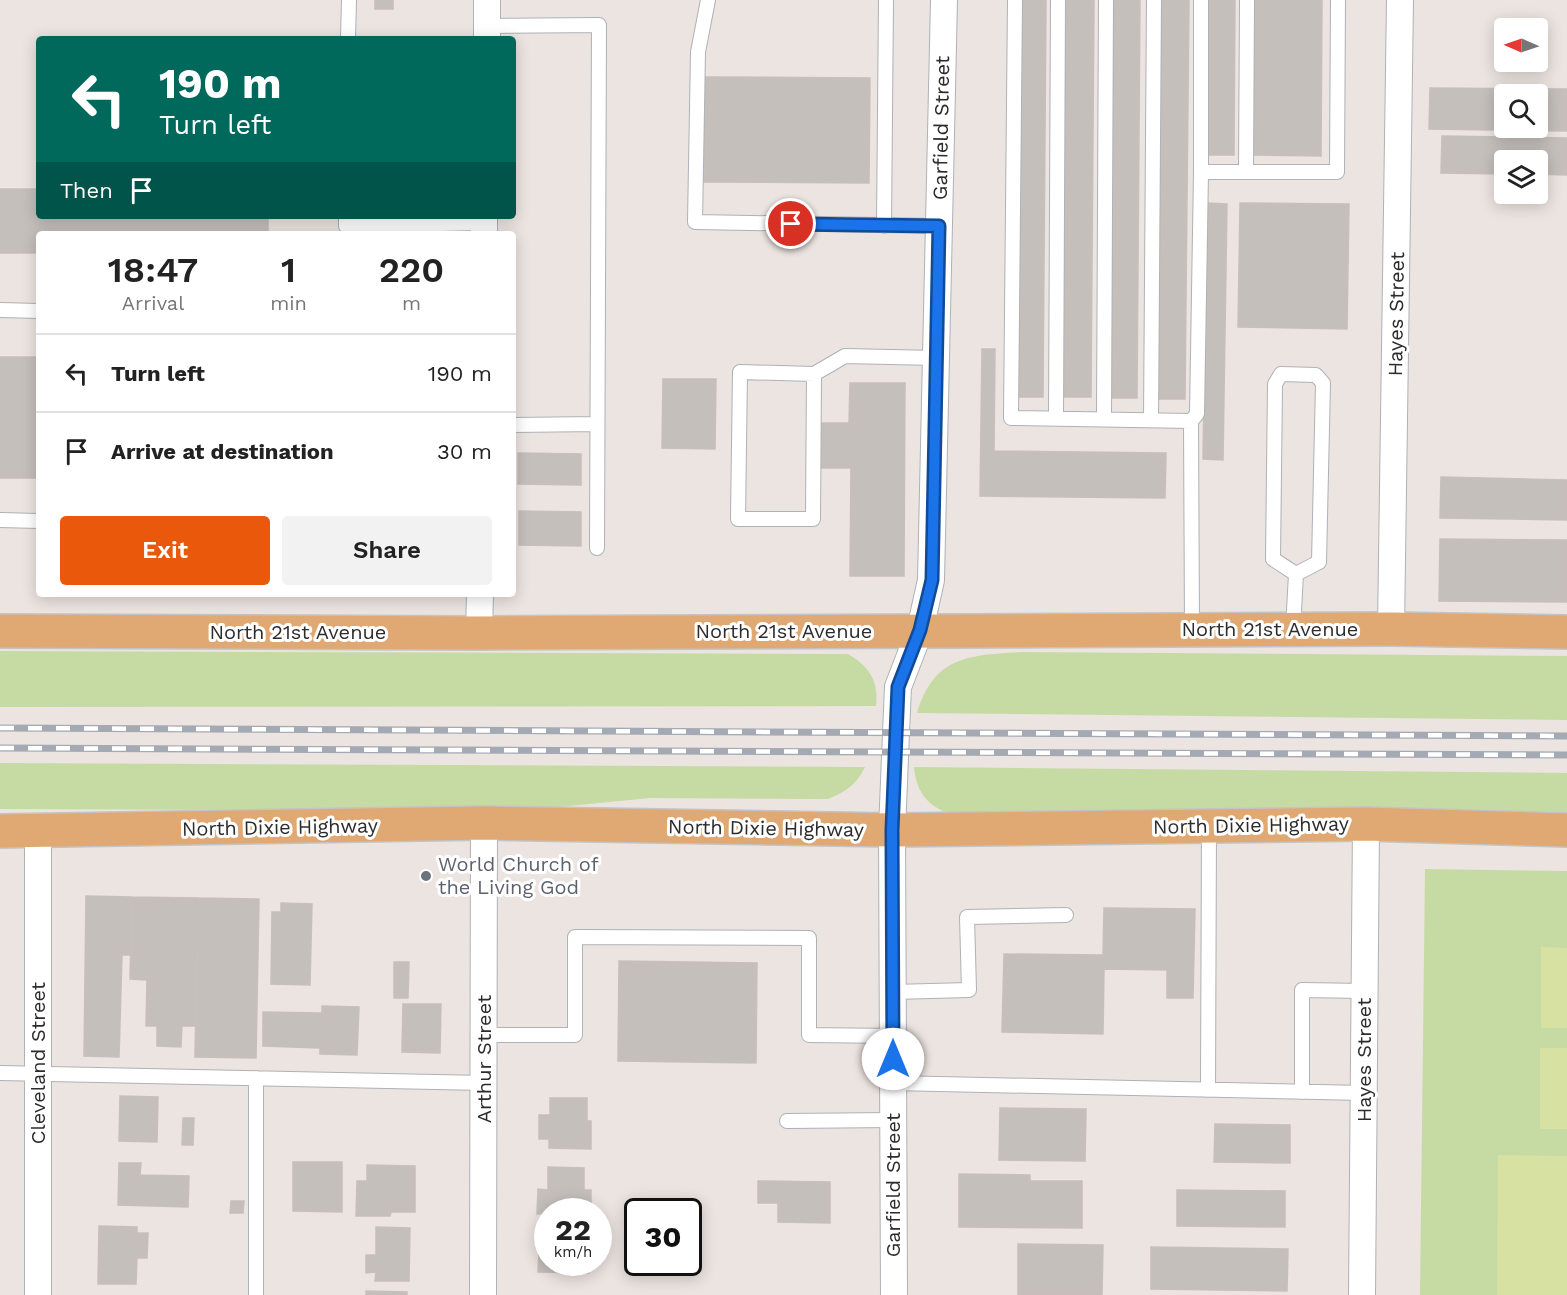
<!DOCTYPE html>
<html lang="en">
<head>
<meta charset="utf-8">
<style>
  :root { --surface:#fff; --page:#f2f2f2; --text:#222; --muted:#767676; --line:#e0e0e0; --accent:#ea580c }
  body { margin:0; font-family:"Work Sans",sans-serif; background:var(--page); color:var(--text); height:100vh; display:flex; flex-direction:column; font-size:22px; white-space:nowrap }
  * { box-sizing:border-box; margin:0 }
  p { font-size:20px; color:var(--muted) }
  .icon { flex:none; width:33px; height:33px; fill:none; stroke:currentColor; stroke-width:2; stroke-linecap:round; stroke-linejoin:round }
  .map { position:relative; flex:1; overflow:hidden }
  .drawer { position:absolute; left:36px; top:231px; width:480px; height:366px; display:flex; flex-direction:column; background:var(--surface); border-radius:6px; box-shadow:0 3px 15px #0003 }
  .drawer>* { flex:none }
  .top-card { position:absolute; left:36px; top:36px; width:480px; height:183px; border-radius:6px; box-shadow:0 3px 15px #0003; background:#00695c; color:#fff; overflow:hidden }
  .needle { width:39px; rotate:272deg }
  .tools { position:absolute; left:1494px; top:18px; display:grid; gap:12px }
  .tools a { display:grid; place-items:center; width:54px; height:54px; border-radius:6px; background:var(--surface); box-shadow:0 3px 15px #0003; font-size:30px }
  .speed { position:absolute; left:534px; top:1198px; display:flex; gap:12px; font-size:30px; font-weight:700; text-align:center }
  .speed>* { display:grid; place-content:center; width:78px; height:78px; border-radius:50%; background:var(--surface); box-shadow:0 3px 15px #0003; line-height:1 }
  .speed small { font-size:15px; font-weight:400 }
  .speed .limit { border:3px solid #111; border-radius:9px; background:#fff; color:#111 }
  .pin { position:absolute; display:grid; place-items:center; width:51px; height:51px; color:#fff; margin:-26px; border:3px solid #fff; border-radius:50%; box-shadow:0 2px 6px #0007 }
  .me { position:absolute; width:66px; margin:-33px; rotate:0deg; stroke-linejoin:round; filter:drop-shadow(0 0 4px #0008) }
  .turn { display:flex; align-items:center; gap:21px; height:126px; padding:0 24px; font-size:27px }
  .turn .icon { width:78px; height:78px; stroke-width:2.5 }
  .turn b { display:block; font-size:42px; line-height:51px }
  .then { display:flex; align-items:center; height:57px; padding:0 24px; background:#0003; gap:12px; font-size:22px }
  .eta { display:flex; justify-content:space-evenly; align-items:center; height:102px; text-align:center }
  .eta b { font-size:36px; font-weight:600; line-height:42px }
  .button { display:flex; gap:12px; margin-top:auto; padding:12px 24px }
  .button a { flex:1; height:69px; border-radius:6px; background:var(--accent); color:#fff; font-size:24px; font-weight:600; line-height:69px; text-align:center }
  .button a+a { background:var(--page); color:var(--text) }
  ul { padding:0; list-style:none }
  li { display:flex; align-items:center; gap:18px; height:78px; padding:0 24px; border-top:2px solid var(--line) }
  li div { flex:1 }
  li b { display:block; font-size:22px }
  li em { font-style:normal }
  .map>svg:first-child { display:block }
  .green { fill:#c6dba4 }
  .pitch { fill:#d7e1a1 }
  .building { fill:#c5bfbc; stroke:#c7bfba; stroke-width:1.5; fill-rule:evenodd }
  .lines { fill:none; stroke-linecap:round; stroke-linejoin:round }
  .service-casing { stroke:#adb2b7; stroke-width:16 }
  .minor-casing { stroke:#adb2b7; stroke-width:28 }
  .primary-casing { stroke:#c4c4c4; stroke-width:36 }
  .service { stroke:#fff; stroke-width:14 }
  .minor { stroke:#fff; stroke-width:26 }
  .primary { stroke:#e0a872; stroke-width:33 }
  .rail-casing { stroke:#a4aab4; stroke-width:7 }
  .rail { stroke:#fff; stroke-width:4.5; stroke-dasharray:14; stroke-linecap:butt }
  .route-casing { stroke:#114b97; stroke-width:15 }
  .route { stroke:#1a73e8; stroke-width:10 }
  .worship-dot { fill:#6b7280; stroke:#fff; stroke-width:2 }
  .labels { text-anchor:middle; stroke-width:6; stroke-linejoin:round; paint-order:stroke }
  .street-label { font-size:20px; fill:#2c2c2c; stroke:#fff }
  .worship-label { font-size:20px; fill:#5b616d; stroke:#fff; text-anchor:start }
</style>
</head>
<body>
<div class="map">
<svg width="1567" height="1295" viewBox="0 0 1567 1295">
  <rect width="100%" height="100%" fill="#ece4e0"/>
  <!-- green -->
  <path class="green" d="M0,651L848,654C869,666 879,681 876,706L0,707Z
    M1021,652L1567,656V720L917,713C934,656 969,655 1021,652Z
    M0,763L865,767C857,784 846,792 828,799L650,798L518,811L0,809Z
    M914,767L1567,773V813L946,812C925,804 916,789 914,767Z
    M1425,869L1567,871V1295H1420Z"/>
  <!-- pitch -->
  <path class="pitch" d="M1541,947L1567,948V1028H1541Z
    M1540,1048H1567V1129H1540Z
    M1498,1155L1567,1156V1295H1497Z"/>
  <!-- building -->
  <path class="building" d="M375,0H393V9H375Z
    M1019,0H1046L1043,397H1016Z
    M1066,0H1094L1091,397H1063Z
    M1112,0H1140L1137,398H1109Z
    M1160,0H1189L1185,399H1157Z
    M1205,0H1235L1234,155H1205Z
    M1254,0H1322L1321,156L1253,155Z
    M705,77L870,78L869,183L704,182Z
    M1430,88L1567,89V131L1429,129ZM1504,94H1538V128H1504Z
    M1442,136L1567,138V175L1538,174V160H1504V174L1441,173Z
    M0,189H39V216H268V234H39V253H0Z
    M1207,203L1227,204L1223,460L1203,459Z
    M1240,203L1349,204L1347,329L1238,327Z
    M982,349H995L994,451L1166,453L1165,498L980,496Z
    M0,357H39V478H0Z
    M663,379H716L715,449L662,448Z
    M850,383H905L904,576H850L851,468H816L817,423H849Z
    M518,453L581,454V485L518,484Z
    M1441,477L1567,480V520L1440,518Z
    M519,511L581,512V546L519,545Z
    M1440,539L1567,540V602L1439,601Z
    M86,896L132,897L131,955H122L119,1057L84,1056Z
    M132,897L198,898L196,1026H182L181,1047L157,1046V1026H146L147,980L130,979Z
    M198,898L259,899L256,1058L195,1057Z
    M281,903L312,904L310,985L271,984L272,912H281Z
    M1104,908L1195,909L1193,998H1167V970L1104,969L1103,1034L1002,1032L1004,954L1103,955Z
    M619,961L757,963L756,1063L618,1061Z
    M394,962H409L408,998H394Z
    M403,1004H441L440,1053L402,1052Z
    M322,1006L359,1007L357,1055L320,1054V1048L263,1046V1012L322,1013Z
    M120,1096L158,1097L157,1142L119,1141Z
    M550,1098H587V1121H591V1149L549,1148V1139H539V1115H550Z
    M1000,1108L1086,1109L1085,1161L999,1160Z
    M183,1118H194L193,1145H182Z
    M1215,1124L1290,1125V1163L1214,1162Z
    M293,1162H342V1212L293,1211Z
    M119,1163H141L140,1175L189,1176L188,1207L118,1205Z
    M367,1165L415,1166V1212H391L390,1216H356L357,1181H367Z
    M548,1167L584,1168V1190H591V1212L537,1214L538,1189L548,1190Z
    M959,1174L1030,1175V1181H1082V1228L959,1227Z
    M758,1181L830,1182V1223L778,1222V1203H758Z
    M1177,1190L1285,1191V1227L1177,1226Z
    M231,1201H244L243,1213H230Z
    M99,1226L137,1227V1233H148L147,1258H137L136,1284H98Z
    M376,1227L410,1228L409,1281H375L376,1272L366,1273V1255H376Z
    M1018,1244L1103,1245L1102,1295H1018Z
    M1151,1247L1288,1249L1287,1291L1151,1289Z
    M539,1251H548V1263H589V1273L538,1272Z
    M366,1291L407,1292V1295H366Z"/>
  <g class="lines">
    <!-- service casing -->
    <g class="service-casing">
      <path id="service" d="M708,0L698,52L695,222L939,226
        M1015,0L1011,418L1191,421
        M487,26L599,25L597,548
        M348,39L349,0
        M1201,172V0
        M1246,172L1247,0
        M346,216V226L484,223
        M884,226L886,0
        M0,310L39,311
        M814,374L813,519H738L740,372L814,374L845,356L936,358
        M1056,418L1058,0
        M1104,419L1106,0
        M1151,420L1154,0
        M513,425L597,424
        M0,520L39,521
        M1192,629L1191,421L1197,414L1201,172H1337L1338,0
        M1293,629L1296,574L1319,562L1323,383L1316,375L1281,374L1275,384L1273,559L1296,574
        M893,992L969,990L967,917L1066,915
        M484,1035H575V937L809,938V1035L893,1036
        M0,1073L484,1083
        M256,1078V1295
        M893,1083L1364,1093
        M1208,1090L1209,826
        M1302,1092V990L1364,991
        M787,1121L893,1120"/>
    </g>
    <!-- minor casing -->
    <g class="minor-casing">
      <path id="minor" d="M487,39V0
        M484,234V216
        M1391,629L1400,0
        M479,633L480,594
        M38,1295V831
        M483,1295L484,823
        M894,1295L892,830L896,733L898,687L920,630L931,580L944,0
        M1362,1295L1366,824"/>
    </g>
    <!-- primary casing -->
    <g class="primary-casing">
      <path id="primary" d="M0,631L479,633L1391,629L1567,632
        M0,831L484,823L892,830L1366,824L1567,830"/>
    </g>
    <!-- service -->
    <use href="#service" class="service"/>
    <!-- minor -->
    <use href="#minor" class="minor"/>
    <!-- primary -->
    <use href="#primary" class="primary"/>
    <!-- rail casing -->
    <g class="rail-casing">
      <path id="rail" d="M0,728L1567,736
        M0,748L1567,755"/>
    </g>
    <!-- rail -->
    <use href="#rail" class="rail"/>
  </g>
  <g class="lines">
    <!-- route casing -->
    <g class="route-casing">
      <path id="route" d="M791,224L939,226L932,580L920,630L898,687L892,830L893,1059"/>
    </g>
    <!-- route -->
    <use href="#route" class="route"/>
  </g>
  <!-- markers -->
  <circle class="worship-dot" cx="426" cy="876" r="6"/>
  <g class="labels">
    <!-- street labels -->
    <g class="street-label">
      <text transform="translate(941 128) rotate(-89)" y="7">Garfield Street</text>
      <text transform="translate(1396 314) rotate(-89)" y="7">Hayes Street</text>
      <text x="1270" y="636">North 21st Avenue</text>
      <text x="784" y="638">North 21st Avenue</text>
      <text x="298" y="639">North 21st Avenue</text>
      <text transform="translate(1251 825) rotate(-1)" y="7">North Dixie Highway</text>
      <text transform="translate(280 827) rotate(-1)" y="7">North Dixie Highway</text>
      <text transform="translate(766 828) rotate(1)" y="7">North Dixie Highway</text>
      <text transform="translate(484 1059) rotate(-90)" y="7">Arthur Street</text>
      <text transform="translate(1364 1060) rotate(-90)" y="7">Hayes Street</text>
      <text transform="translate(38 1063) rotate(-90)" y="7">Cleveland Street</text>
      <text transform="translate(893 1185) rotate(-90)" y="7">Garfield Street</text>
    </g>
    <!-- worship labels -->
    <g class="worship-label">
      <text x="438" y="871">World Church of<tspan x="438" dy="23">the Living God</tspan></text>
    </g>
  </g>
</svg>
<div class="tools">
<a><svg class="needle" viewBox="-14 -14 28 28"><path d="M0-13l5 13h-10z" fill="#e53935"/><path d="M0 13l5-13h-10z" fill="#767676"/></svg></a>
<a><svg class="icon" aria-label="search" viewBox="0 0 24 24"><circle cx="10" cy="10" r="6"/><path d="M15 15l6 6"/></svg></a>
<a><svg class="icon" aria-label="layers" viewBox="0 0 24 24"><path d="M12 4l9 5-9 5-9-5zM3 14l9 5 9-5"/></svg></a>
</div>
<div class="speed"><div>22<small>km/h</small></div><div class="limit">30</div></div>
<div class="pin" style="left:791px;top:224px;background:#d93025"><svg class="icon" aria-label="arrive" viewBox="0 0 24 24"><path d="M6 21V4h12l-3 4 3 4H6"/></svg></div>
<svg class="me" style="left:893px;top:1059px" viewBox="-20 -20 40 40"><circle r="19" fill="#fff"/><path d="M0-13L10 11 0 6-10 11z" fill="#1a73e8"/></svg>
<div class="top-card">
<div class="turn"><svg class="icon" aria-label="left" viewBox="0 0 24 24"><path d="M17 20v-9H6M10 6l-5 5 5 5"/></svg><div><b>190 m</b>Turn left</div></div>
<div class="then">Then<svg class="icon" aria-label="arrive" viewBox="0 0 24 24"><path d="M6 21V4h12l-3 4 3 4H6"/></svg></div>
</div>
<section class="drawer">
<div class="eta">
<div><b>18:47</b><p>Arrival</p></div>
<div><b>1</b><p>min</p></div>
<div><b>220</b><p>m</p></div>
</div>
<ul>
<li><svg class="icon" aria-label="left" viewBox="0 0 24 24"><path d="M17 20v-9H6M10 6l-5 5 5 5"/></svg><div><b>Turn left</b></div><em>190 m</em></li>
<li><svg class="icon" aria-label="arrive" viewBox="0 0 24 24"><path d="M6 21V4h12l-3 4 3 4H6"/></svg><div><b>Arrive at destination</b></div><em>30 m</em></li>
</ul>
<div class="button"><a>Exit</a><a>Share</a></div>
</section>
</div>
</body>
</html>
